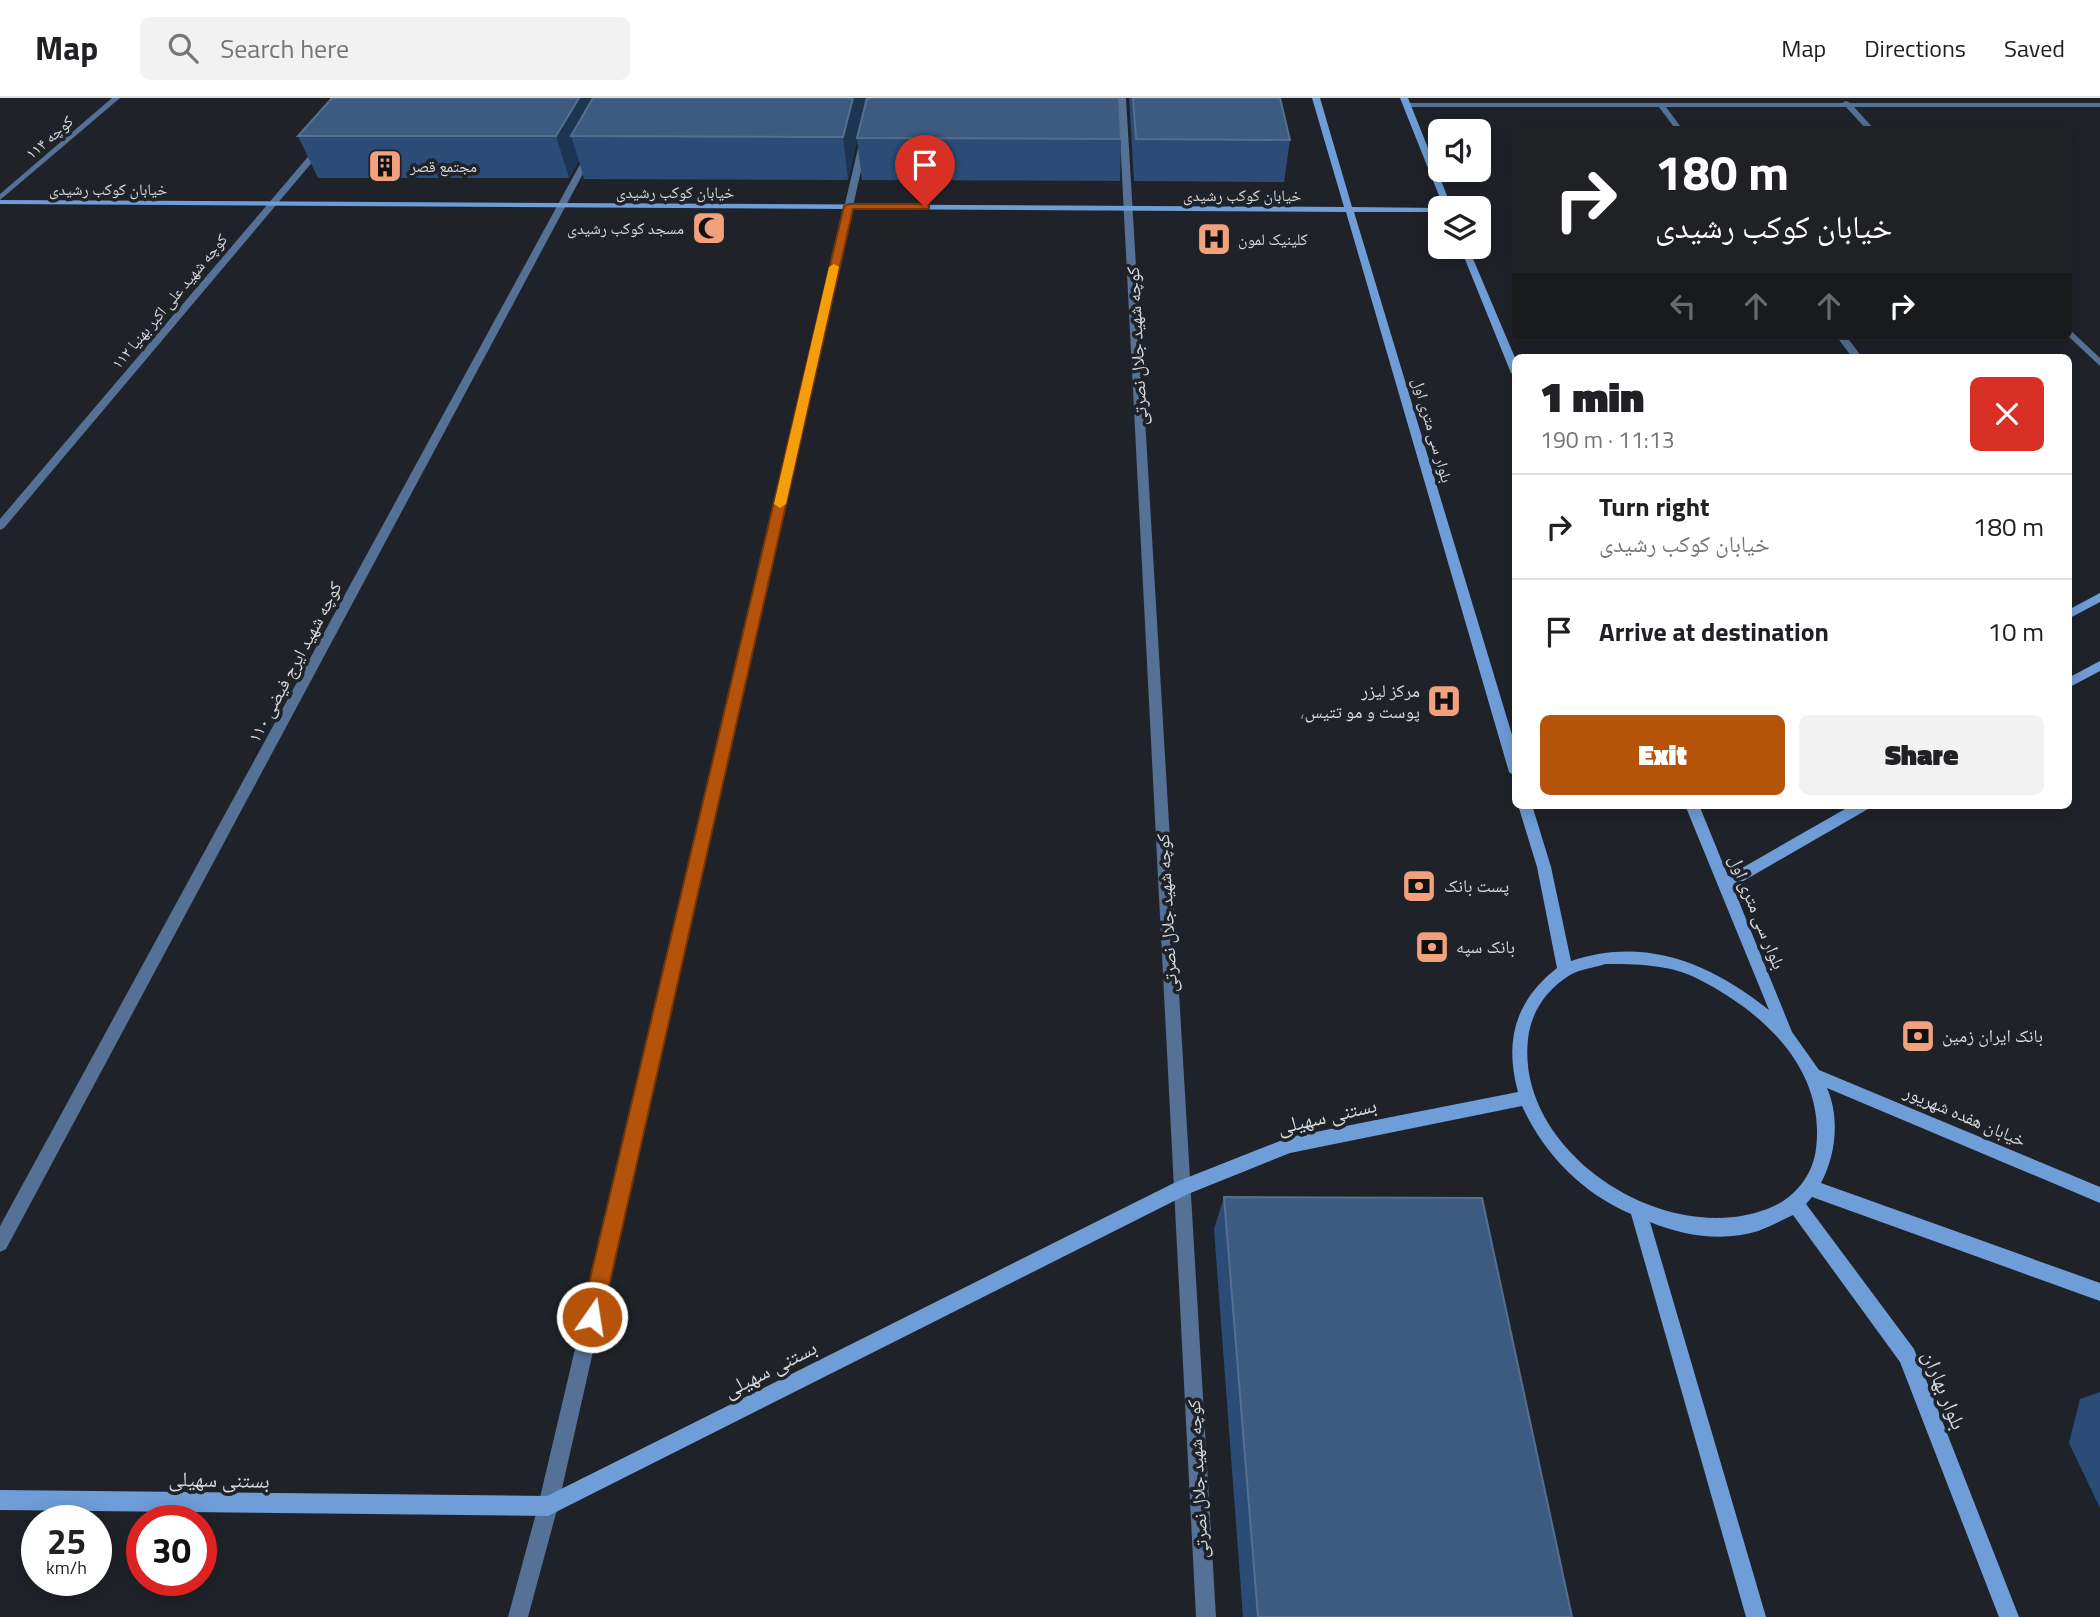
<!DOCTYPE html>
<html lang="en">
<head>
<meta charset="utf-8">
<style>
  :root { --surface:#fff; --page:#f2f2f2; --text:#202124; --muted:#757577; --line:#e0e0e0; --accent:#b45309 }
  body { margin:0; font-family:"Titillium Web","Noto Naskh Arabic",sans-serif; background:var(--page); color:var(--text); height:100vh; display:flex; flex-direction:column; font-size:26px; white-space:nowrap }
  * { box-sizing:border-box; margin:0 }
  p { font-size:23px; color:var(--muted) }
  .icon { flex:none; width:38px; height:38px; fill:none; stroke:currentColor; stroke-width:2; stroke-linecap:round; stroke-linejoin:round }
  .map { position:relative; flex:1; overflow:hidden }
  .side { position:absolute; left:1512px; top:256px; width:560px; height:455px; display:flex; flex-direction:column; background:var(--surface); border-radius:10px; box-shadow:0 4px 18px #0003 }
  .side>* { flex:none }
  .top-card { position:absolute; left:1512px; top:28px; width:560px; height:214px; border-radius:10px; box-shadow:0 4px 18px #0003; background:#202124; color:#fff; overflow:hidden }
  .tools { position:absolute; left:1428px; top:21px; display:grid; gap:14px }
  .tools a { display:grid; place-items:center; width:63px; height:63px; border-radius:10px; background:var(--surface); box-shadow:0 4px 18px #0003; font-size:35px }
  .speed { position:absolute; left:21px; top:1407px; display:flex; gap:14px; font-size:35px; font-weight:700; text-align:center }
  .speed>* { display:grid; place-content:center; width:91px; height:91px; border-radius:50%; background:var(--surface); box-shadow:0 4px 18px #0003; line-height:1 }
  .speed small { font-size:18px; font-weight:400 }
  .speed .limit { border:10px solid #d22; background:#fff; color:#111 }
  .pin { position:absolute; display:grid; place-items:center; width:60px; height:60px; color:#fff; margin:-72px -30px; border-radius:50% 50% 50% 0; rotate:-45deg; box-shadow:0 0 7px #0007 }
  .pin .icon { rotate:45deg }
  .me { position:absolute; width:77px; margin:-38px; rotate:13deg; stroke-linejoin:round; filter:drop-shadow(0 0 5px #0008) }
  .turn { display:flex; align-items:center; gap:24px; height:147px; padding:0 28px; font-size:32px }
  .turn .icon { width:91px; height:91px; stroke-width:2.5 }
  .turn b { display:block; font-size:49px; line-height:60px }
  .lanes { display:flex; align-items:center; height:66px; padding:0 28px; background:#0003; justify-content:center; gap:35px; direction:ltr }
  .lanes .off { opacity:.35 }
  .round { display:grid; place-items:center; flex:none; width:74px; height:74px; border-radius:10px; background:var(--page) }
  .head { display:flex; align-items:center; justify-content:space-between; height:119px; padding:0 28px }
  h1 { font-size:42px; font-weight:800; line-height:52px }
  .cta { display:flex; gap:14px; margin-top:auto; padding:14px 28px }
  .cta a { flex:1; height:80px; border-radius:10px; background:var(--accent); color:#fff; font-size:28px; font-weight:800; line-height:80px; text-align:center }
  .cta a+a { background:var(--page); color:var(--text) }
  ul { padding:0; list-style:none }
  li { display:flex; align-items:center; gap:21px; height:105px; padding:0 28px; border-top:2px solid var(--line) }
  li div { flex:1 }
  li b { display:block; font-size:26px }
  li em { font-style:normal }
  header { display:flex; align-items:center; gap:42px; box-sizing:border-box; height:98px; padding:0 35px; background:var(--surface); border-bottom:2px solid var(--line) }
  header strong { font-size:33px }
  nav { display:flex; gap:38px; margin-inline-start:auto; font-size:24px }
  .search { width:490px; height:63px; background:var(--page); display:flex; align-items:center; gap:18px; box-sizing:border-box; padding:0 24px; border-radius:10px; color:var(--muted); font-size:26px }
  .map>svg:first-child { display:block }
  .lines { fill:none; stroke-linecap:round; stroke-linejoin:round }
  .street { fill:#557196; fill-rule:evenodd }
  .secondary { fill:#6f9dd8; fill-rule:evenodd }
  .wall { fill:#2a4c76 }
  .shaded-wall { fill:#1e3552 }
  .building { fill:#3d5b81; stroke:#556f8f; stroke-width:2 }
  .route { fill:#b45309; stroke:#753606; stroke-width:2 }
  .slow { fill:#f59e0b }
  .labels { text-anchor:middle; stroke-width:7; stroke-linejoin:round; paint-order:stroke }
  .far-street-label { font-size:16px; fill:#d7dadd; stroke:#1f2329 }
  .far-poi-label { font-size:16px; fill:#d7dadd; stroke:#1f2329; text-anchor:start }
  .street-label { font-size:18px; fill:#d7dadd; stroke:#1f2329 }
  .poi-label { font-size:18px; fill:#d7dadd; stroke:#1f2329; text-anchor:start }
  .near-street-label { font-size:21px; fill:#d7dadd; stroke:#1f2329 }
</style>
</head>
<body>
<header>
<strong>Map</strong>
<div class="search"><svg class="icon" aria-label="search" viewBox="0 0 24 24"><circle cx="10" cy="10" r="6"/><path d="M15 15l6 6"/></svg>Search here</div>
<nav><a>Map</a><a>Directions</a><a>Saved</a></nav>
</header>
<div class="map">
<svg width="2100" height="1519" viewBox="0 0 2100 1519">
  <rect width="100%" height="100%" fill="#1f2329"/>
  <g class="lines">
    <!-- street -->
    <path class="street" d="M112,0H120L0,102V96Z
      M1118,0H1126L1216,1519H1196Z
      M1846,3L1850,5H2100V9H1854L1875,32H1867L1846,9H1666L1683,32H1676L1659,9H1407L1403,7L1407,5H1842Z
      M864,40L868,42L558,1408L528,1519H508L538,1408L860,42Z
      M318,47L325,49L4,430L0,432V421Z
      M589,55L593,57L6,1151L0,1154V1128L585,57Z
      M2068,230L2100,260V268L2068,238Z
      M1836,238H1846L1862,259H1852Z"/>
    <!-- secondary -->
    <path class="secondary" d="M1312,0H1320L1352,109L1443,110H1440V114H1354L1516,650V679L1509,674L1346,114L0,106V102L1344,109Z
      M1400,0H1408L1452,110H1444Z
      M1460,149H1468L1516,262V278L1511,275Z
      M2100,495V504L2068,521V512Z
      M2100,563V573L2068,590V580Z
      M1518,707H1532L1551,769L1571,863C1645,838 1710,865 1769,912L1685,707H1699L1728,778L1852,707H1870L1868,711L1733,789L1792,934L1819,972L2100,1089V1105L1827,990C1840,1020 1836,1057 1821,1085L2100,1185V1203L1812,1099L1806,1106L1914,1251L2019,1519H1999L1900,1264L1793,1117C1782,1122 1770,1129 1758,1133C1724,1144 1683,1138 1650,1124L1766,1519H1746L1631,1116C1582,1095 1544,1056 1522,1008L1290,1055L1188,1096L548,1418L0,1412V1392L547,1398L1176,1084L1290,1039L1518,994C1504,943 1515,903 1557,870L1537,769ZM1605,866C1636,866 1669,866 1698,881C1764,914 1826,972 1816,1051C1813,1076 1796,1098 1774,1108C1672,1155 1515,1057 1528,941C1531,914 1546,892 1570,877C1580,871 1594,870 1605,866Z"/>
  </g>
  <!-- wall -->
  <path class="wall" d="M332,0L1121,41L1120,83L862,82L857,42L848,82L584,81L579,63L569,80H318L298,38Z
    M1129,0H1280L1290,42L1284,84L1134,83Z
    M1224,1099L1572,1519H1243L1214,1131Z
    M2100,1294V1410L2069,1345L2080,1301Z"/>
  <!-- shaded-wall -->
  <path class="shaded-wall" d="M579,0H613L571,38L579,63L569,80L556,38Z
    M853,0H867L848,82L843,39Z"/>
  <!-- building -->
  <path class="building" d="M332,0H579L556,38H298Z
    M593,0H853L843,39L571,38Z
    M867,0H1119L1121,41L857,40Z
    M1133,0H1280L1290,42L1136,41Z
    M1224,1099L1482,1100L1572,1519H1258Z"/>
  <!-- route -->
  <path class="route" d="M925,106L929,107V111H853L602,1219L599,1226L592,1229L584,1226L581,1219L844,108L849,106Z"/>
  <!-- slow -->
  <path class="slow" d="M834,166L839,169L786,406L780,410L774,406L829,169Z"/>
  <!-- icons -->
  <defs>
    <g id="building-square" transform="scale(1.75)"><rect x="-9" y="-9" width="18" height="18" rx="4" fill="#f1a17c" stroke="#1f2329"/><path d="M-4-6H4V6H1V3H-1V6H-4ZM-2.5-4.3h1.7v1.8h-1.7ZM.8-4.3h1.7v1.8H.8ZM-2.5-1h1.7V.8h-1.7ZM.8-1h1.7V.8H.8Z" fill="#111"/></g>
    <g id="mosque-square" transform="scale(1.75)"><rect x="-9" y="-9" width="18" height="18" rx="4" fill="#f1a17c" stroke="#1f2329"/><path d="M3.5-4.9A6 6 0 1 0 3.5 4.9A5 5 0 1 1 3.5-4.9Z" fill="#111"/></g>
    <g id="hospital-square" transform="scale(1.75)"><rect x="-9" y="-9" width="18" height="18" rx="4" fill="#f1a17c" stroke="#1f2329"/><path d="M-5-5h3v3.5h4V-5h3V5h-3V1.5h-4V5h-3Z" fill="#111"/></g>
    <g id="bank-square" transform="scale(1.75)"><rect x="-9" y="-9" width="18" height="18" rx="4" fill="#f1a17c" stroke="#1f2329"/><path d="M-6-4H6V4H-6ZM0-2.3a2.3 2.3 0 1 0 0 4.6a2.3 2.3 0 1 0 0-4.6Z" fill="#111"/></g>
  </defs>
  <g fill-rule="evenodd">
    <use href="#building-square" x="385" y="68"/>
    <use href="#mosque-square" x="709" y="130"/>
    <use href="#hospital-square" x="1214" y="141"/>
    <use href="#hospital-square" x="1444" y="603"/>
    <use href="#bank-square" x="1419" y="788"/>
    <use href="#bank-square" x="1432" y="849"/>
    <use href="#bank-square" x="1918" y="938"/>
  </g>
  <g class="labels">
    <!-- far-street labels -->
    <g class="far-street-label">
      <text transform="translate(49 39) rotate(-41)" y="6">کوچه ۱۱۴</text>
      <text x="108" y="97">خیابان کوکب رشیدی</text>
      <text x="675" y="100">خیابان کوکب رشیدی</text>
      <text x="1242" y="103">خیابان کوکب رشیدی</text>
      <text transform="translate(169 203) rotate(-50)" y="6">کوچه شهید علی اکبر بهنیا ۱۱۲</text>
      <text transform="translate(1433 332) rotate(74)" y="6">بلوار سی متری اول</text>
    </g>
    <!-- far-poi labels -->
    <g class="far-poi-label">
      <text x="410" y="74">مجتمع قصر</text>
      <text x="684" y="136" text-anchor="end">مسجد کوکب رشیدی</text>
      <text x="1238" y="147">کلینیک لمون</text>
    </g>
    <!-- street labels -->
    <g class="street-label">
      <text transform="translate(1137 248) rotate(-93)" y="6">کوچه شهید جلال نصرتی</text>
      <text transform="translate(295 564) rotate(-62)" y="6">کوچه شهید ایرج فیضی ۱۱۰</text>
      <text transform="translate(1757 814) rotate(68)" y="6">بلوار سی متری اول</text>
      <text transform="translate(1167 815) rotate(-93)" y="6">کوچه شهید جلال نصرتی</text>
      <text transform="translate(1965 1018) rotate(23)" y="6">خیابان هفده شهریور</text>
      <text transform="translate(1198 1381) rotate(-93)" y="6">کوچه شهید جلال نصرتی</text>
    </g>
    <!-- poi labels -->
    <g class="poi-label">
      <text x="1420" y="599" text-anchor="end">مرکز لیزر<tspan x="1420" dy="21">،پوست و مو تتیس</tspan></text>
      <text x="1444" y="794">پست بانک</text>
      <text x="1456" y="855">بانک سپه</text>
      <text x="1942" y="944">بانک ایران زمین</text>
    </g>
    <!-- near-street labels -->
    <g class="near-street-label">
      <text transform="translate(1327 1018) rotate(-13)" y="7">بستنی سهیلی</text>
      <text transform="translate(770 1271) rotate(-27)" y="7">بستنی سهیلی</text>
      <text transform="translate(1944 1292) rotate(68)" y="7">بلوار بهاران</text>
      <text transform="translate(219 1382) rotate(1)" y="7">بستنی سهیلی</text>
    </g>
  </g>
</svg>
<div class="tools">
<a><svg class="icon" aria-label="sound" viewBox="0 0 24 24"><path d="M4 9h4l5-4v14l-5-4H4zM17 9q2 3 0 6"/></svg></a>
<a><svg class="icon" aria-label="layers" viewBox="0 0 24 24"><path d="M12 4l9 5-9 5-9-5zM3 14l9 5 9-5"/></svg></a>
</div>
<div class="speed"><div>25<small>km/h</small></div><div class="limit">30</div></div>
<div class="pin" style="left:925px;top:109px;background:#d93025"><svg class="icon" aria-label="arrive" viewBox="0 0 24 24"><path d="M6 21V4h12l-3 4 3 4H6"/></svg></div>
<svg class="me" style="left:592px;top:1219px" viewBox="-20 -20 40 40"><circle r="17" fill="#b45309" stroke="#fff" stroke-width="3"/><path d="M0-11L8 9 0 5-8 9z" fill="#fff"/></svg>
<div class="top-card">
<div class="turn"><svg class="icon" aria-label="right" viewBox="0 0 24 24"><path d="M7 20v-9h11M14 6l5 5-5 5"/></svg><div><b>180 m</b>خیابان کوکب رشیدی</div></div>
<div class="lanes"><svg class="icon off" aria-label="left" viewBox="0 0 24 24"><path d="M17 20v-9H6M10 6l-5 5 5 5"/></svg><svg class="icon off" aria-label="ahead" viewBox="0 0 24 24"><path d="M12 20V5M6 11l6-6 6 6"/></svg><svg class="icon off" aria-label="ahead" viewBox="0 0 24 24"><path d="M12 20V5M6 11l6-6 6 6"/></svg><svg class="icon" aria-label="right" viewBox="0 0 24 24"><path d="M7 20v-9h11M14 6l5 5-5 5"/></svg></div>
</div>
<section class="side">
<div class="head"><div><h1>1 min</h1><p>190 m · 11:13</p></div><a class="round" style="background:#d93025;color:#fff"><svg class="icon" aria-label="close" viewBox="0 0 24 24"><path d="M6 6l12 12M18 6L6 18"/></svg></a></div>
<ul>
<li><svg class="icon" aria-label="right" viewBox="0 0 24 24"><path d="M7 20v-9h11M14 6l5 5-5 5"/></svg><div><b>Turn right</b><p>خیابان کوکب رشیدی</p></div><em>180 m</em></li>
<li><svg class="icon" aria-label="arrive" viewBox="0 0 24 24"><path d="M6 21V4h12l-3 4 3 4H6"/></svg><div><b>Arrive at destination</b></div><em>10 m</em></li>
</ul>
<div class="cta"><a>Exit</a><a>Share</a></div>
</section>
</div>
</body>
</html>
